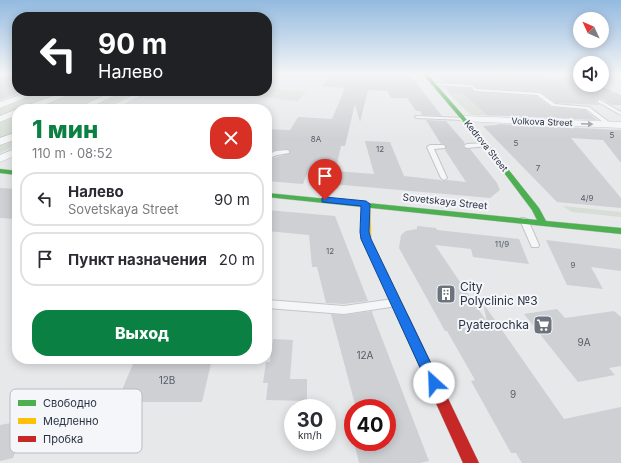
<!DOCTYPE html>
<html lang="ru">
<head>
<meta charset="utf-8">
<style>
  :root { --surface:#fff; --page:#f2f2f3; --text:#2b2b33; --muted:#7c7c81; --line:#e1e1e2; --accent:#0b8043 }
  body { margin:0; font-family:Inter,sans-serif; background:var(--page); color:var(--text); height:100vh; display:flex; flex-direction:column; font-size:15px; white-space:nowrap }
  * { box-sizing:border-box; margin:0 }
  p { font-size:13px; color:var(--muted) }
  .icon { flex:none; width:22px; height:22px; fill:none; stroke:currentColor; stroke-width:2; stroke-linecap:round; stroke-linejoin:round }
  .map { position:relative; flex:1; overflow:hidden }
  .details { position:absolute; left:12px; top:104px; width:260px; height:260px; display:flex; flex-direction:column; background:var(--surface); border-radius:16px; box-shadow:0 2px 10px #0003 }
  .details>* { flex:none }
  .guide { position:absolute; left:12px; top:12px; width:260px; height:84px; border-radius:16px; box-shadow:0 2px 10px #0003; background:#202124; color:#fff; overflow:hidden }
  .needle { width:26px; rotate:314deg }
  .buttons { position:absolute; left:573px; top:12px; display:grid; gap:8px }
  .buttons a { display:grid; place-items:center; width:36px; height:36px; border-radius:50%; background:var(--surface); box-shadow:0 2px 10px #0003; font-size:20px }
  .speed { position:absolute; left:284px; top:399px; display:flex; gap:8px; font-size:20px; font-weight:700; text-align:center }
  .speed>* { display:grid; place-content:center; width:52px; height:52px; border-radius:50%; background:var(--surface); box-shadow:0 2px 10px #0003; line-height:1 }
  .speed small { font-size:10px; font-weight:400 }
  .speed .limit { border:6px solid #d22; background:#fff; color:#111 }
  .pin { position:absolute; display:grid; place-items:center; width:34px; height:34px; color:#fff; margin:-41px -17px; border-radius:50% 50% 50% 0; rotate:-45deg; box-shadow:0 0 4px #0007 }
  .pin .icon { rotate:45deg }
  .me { position:absolute; width:44px; margin:-22px; rotate:335deg; stroke-linejoin:round; filter:drop-shadow(0 0 3px #0008) }
  .turn { display:flex; align-items:center; gap:14px; height:84px; padding:0 20px; font-size:18px }
  .turn .icon { width:52px; height:52px; stroke-width:2.5 }
  .turn b { display:block; font-size:28px; line-height:34px }
  .round { display:grid; place-items:center; flex:none; width:42px; height:42px; border-radius:16px; background:var(--page) }
  .headline { display:flex; align-items:center; justify-content:space-between; height:68px; padding:0 20px }
  h1 { font-size:24px; font-weight:800; line-height:30px; color:var(--accent) }
  .action { display:flex; gap:8px; margin-top:auto; padding:8px 20px }
  .action a { flex:1; height:46px; border-radius:16px; background:var(--accent); color:#fff; font-size:16px; font-weight:800; line-height:46px; text-align:center }
  ul { padding:0; list-style:none }
  li { display:flex; align-items:center; gap:12px; height:54px; margin:0 8px 6px; padding:0 12px; border:2px solid var(--line); border-radius:16px }
  li div { flex:1 }
  li b { display:block; font-size:15px }
  li em { font-style:normal }
  .map>svg:first-child { display:block }
  .green { fill:#d6ded6 }
  .building { fill:#ced0d3 }
  .lines { fill:none; stroke-linecap:round; stroke-linejoin:round }
  .lane-casing { stroke:#c4c6c8; stroke-width:2 }
  .street-casing { stroke:#c4c6c8; stroke-width:1 }
  .fast-casing { stroke:#c4c6c8; stroke-width:1 }
  .slow-casing { stroke:#c4c6c8; stroke-width:1 }
  .jam-casing { stroke:#c4c6c8; stroke-width:1 }
  .lane { fill:#f5f6f7; fill-rule:evenodd }
  .street { fill:#f5f6f7; fill-rule:evenodd }
  .fast { fill:#4caf50; fill-rule:evenodd }
  .slow { fill:#ffc107; fill-rule:evenodd }
  .jam { fill:#c62828; fill-rule:evenodd }
  .oneway { fill:#90959e }
  .route { fill:#1a73e8; stroke:#114b97 }
  .labels { text-anchor:middle; stroke-width:4; stroke-linejoin:round; paint-order:stroke }
  .number-label { font-size:8px; fill:#545c69 }
  .far-street-label { font-size:9px; fill:#2b3445; stroke:#f4f6f9 }
  .street-label { font-size:10px; fill:#2b3445; stroke:#f4f6f9 }
  .near-number-label { font-size:10px; fill:#545c69 }
  .near-poi-label { font-size:12px; fill:#2b3445; stroke:#f4f6f9; text-anchor:start }
  .key { fill:#f4f6f9; stroke:#b8bcc3; stroke-width:1 }
  .key-label { font-size:11px; fill:#2b3445 }
</style>
</head>
<body>
<div class="map">
<svg width="621" height="463" viewBox="0 0 621 463">
  <rect width="100%" height="100%" fill="#e6e8ea"/>
  <!-- green -->
  <path class="green" d="M267,88L306,92L298,101L253,96L260,91H267Z
    M463,90L515,93L534,98L529,114L530,117L471,115L448,93H464Z
    M43,91H138L98,109H17V145L0,153V107Z
    M563,206L621,212V217L572,212Z"/>
  <!-- building -->
  <path class="building" d="M10,74H17V94L0,100V78Z
    M331,74L370,76L369,74H409L442,116L422,115L420,111H416L407,98H391L387,91L368,90L360,122L355,104L345,146H341L335,173L308,171L303,184L267,181V160L290,153V150L287,149L276,150L267,153V129L290,130L298,117L332,119L345,88L322,86Z
    M441,74L524,75L544,76L548,79L580,78V85H598L621,95V105H612L600,98L597,99L596,102L600,105L556,103L540,92L477,88L472,84L442,82Z
    M445,87L470,88L475,92L536,96L551,107L585,110L597,120L487,115L462,93H450Z
    M426,120L446,121L465,143L463,146V147L470,149L497,183L500,190L490,198L332,184L335,171L374,174L365,141L390,142L404,176L441,180L443,181L447,180L466,182L445,150L446,148V145L441,144Z
    M497,124L621,130V163L603,140L571,138L621,198V208L557,202L483,126L498,125Z
    M0,188L17,189V219L0,218Z
    M267,210L335,216L368,301L344,304L326,303L317,267H312L309,235L267,231Z
    M417,226L436,228L437,230L519,239L529,264L473,257L471,249L435,245L487,322L483,303L564,419L621,407V463H522L516,453H511L471,381L475,380L447,331H445L399,248L401,235L406,231L417,229Z
    M546,240L621,249V271L591,267L603,289L567,285Z
    M557,309L565,318L614,311L621,317V366L609,368L615,375L578,382L524,314Z
    M372,311L373,315L429,461L420,463H359L354,442H387V408H356L331,314L344,315Z
    M273,339L293,340L290,379H307V401L266,400L268,383H263L266,362H270Z
    M135,359H212L202,402H117Z
    M27,420L13,458L0,461V425Z"/>
  <g class="lines">
    <!-- lane casing -->
    <g class="lane-casing">
      <path id="lane" d="M433,83L472,85L476,89L540,93L555,104L589,107L613,125L608,126L586,109L552,106L537,95L475,91L471,87L432,85Z
        M600,100L621,112V115L598,102V100Z
        M415,116L464,118L466,119L464,120L417,118L415,117Z
        M486,143L489,145L488,146L467,148L464,146L467,144Z
        M443,145L445,146V148L434,149L447,178L444,180L441,178L427,147L430,145Z
        M287,150L289,151V153L277,155L267,159V155L276,151Z
        M521,218H524L528,220L539,245L538,247H532L531,245L520,220Z
        M393,299L397,300L398,303L397,306L344,314L267,308V300L344,306Z"/>
    </g>
    <!-- street casing -->
    <g class="street-casing">
      <path id="street" d="M602,74H621V78L602,77Z
        M31,91H42L0,108V102Z
        M67,91H78L34,109H22L23,107Z
        M114,91H125L86,109H75Z
        M141,91H151L115,109H104Z
        M17,109V115L0,122V116Z
        M464,116L621,122V128L461,121L459,119L461,117Z
        M17,132V139L0,145V138Z
        M17,148V155L0,162V155Z"/>
    </g>
    <!-- fast casing -->
    <g class="fast-casing">
      <path id="fast" d="M423,74H427L488,144L539,208L546,221L621,228V234L267,197V193L537,220L532,210L484,146Z
        M0,169L17,171V175L0,173Z"/>
    </g>
    <!-- slow casing -->
    <g class="slow-casing">
      <path id="slow" d="M363,202H366L370,204L371,239L409,317L407,320L403,322L399,320L361,239Z"/>
    </g>
    <!-- jam casing -->
    <g class="jam-casing">
      <path id="jam" d="M403,312L407,314L409,317L479,463H463L397,317L399,314Z"/>
    </g>
    <!-- lane -->
    <use href="#lane" class="lane"/>
    <!-- street -->
    <use href="#street" class="street"/>
    <!-- fast -->
    <use href="#fast" class="fast"/>
    <!-- slow -->
    <use href="#slow" class="slow"/>
    <!-- jam -->
    <use href="#jam" class="jam"/>
  </g>
  <!-- one-way arrows -->
  <defs><path id="oneway-solid" d="M-6-.8H1V-3.2L6.5 0L1 3.2V.8H-6Z"/></defs>
  <use class="oneway" href="#oneway-solid" transform="translate(587 124) rotate(2)"/>
  <!-- sky -->
  <linearGradient id="sky" x2="0" y2="1"><stop stop-color="#93bae0"/><stop offset="0.53" stop-color="#f4f5f6"/><stop offset="1" stop-color="#f4f5f6" stop-opacity="0"/></linearGradient>
  <rect width="621" height="139" fill="url(#sky)"/>
  <!-- route -->
  <path class="route" d="M325,197L366,201L370,204L369,232L371,239L438,378L440,383L438,387L434,389L429,387L361,239L360,232L361,206L322,202V198Z"/>
  <!-- icons -->
  <defs>
    <g id="building-square" transform="scale(1)"><rect x="-9" y="-9" width="18" height="18" rx="4" fill="#6c737f" stroke="#f4f6f9"/><path d="M-4-6H4V6H1V3H-1V6H-4ZM-2.5-4.3h1.7v1.8h-1.7ZM.8-4.3h1.7v1.8H.8ZM-2.5-1h1.7V.8h-1.7ZM.8-1h1.7V.8H.8Z" fill="#fff"/></g>
    <g id="supermarket-square" transform="scale(1)"><rect x="-9" y="-9" width="18" height="18" rx="4" fill="#6c737f" stroke="#f4f6f9"/><path d="M-6-5.5h2.5l.6 2H6L4.5 2H-2.5L-4.4-4H-6ZM-1.5 3.2a1.3 1.3 0 1 0 .1 0ZM3 3.2a1.3 1.3 0 1 0 .1 0Z" fill="#fff"/></g>
  </defs>
  <g fill-rule="evenodd">
    <use href="#building-square" x="446" y="294"/>
    <use href="#supermarket-square" x="543" y="325"/>
  </g>
  <g class="labels">
    <!-- number labels -->
    <g class="number-label">
      <text x="612" y="138">5</text>
      <text x="316" y="142">8А</text>
      <text x="516" y="146">5</text>
      <text x="380" y="152">12</text>
      <text x="538" y="171">7</text>
      <text x="587" y="201">4/9</text>
      <text x="502" y="247">11/9</text>
      <text x="330" y="254">12</text>
      <text x="573" y="268">9</text>
    </g>
    <!-- far-street labels -->
    <g class="far-street-label">
      <text transform="translate(542 122) rotate(2)" y="3">Volkova Street</text>
      <text transform="translate(486 146) rotate(51)" y="3">Kedrova Street</text>
    </g>
    <!-- street labels -->
    <g class="street-label">
      <text transform="translate(445 201) rotate(6)" y="4">Sovetskaya Street</text>
    </g>
    <!-- near-number labels -->
    <g class="near-number-label">
      <text x="584" y="346">9А</text>
      <text x="365" y="359">12А</text>
      <text x="167" y="384">12В</text>
      <text x="513" y="398">9</text>
    </g>
    <!-- near-poi labels -->
    <g class="near-poi-label">
      <text x="460" y="291">City<tspan x="460" dy="14">Polyclinic №3</tspan></text>
      <text x="529" y="329" text-anchor="end">Pyaterochka</text>
    </g>
  </g>
  <!-- legend -->
  <rect x="10" y="389" width="132" height="64" rx="6" class="key"/>
  <rect x="18" y="400" width="18" height="6" fill="#4caf50"/>
  <rect x="18" y="418" width="18" height="6" fill="#ffc107"/>
  <rect x="18" y="436" width="18" height="6" fill="#c62828"/>
  <g class="key-label">
    <text x="43" y="407">Свободно</text>
    <text x="43" y="425">Медленно</text>
    <text x="43" y="443">Пробка</text>
  </g>
</svg>
<div class="buttons">
<a><svg class="needle" viewBox="-14 -14 28 28"><path d="M0-13l5 13h-10z" fill="#e53935"/><path d="M0 13l5-13h-10z" fill="#7c7c81"/></svg></a>
<a><svg class="icon" aria-label="sound" viewBox="0 0 24 24"><path d="M4 9h4l5-4v14l-5-4H4zM17 9q2 3 0 6"/></svg></a>
</div>
<div class="speed"><div>30<small>km/h</small></div><div class="limit">40</div></div>
<div class="pin" style="left:325px;top:200px;background:#d93025"><svg class="icon" aria-label="arrive" viewBox="0 0 24 24"><path d="M6 21V4h12l-3 4 3 4H6"/></svg></div>
<svg class="me" style="left:434px;top:383px" viewBox="-20 -20 40 40"><circle r="19" fill="#fff"/><path d="M0-13L10 11 0 6-10 11z" fill="#1a73e8"/></svg>
<div class="guide">
<div class="turn"><svg class="icon" aria-label="left" viewBox="0 0 24 24"><path d="M17 20v-9H6M10 6l-5 5 5 5"/></svg><div><b>90 m</b>Налево</div></div>
</div>
<section class="details">
<div class="headline"><div><h1>1 мин</h1><p>110 m · 08:52</p></div><a class="round" style="background:#d93025;color:#fff"><svg class="icon" aria-label="close" viewBox="0 0 24 24"><path d="M6 6l12 12M18 6L6 18"/></svg></a></div>
<ul>
<li><svg class="icon" aria-label="left" viewBox="0 0 24 24"><path d="M17 20v-9H6M10 6l-5 5 5 5"/></svg><div><b>Налево</b><p>Sovetskaya Street</p></div><em>90 m</em></li>
<li><svg class="icon" aria-label="arrive" viewBox="0 0 24 24"><path d="M6 21V4h12l-3 4 3 4H6"/></svg><div><b>Пункт назначения</b></div><em>20 m</em></li>
</ul>
<div class="action"><a>Выход</a></div>
</section>
</div>
</body>
</html>
